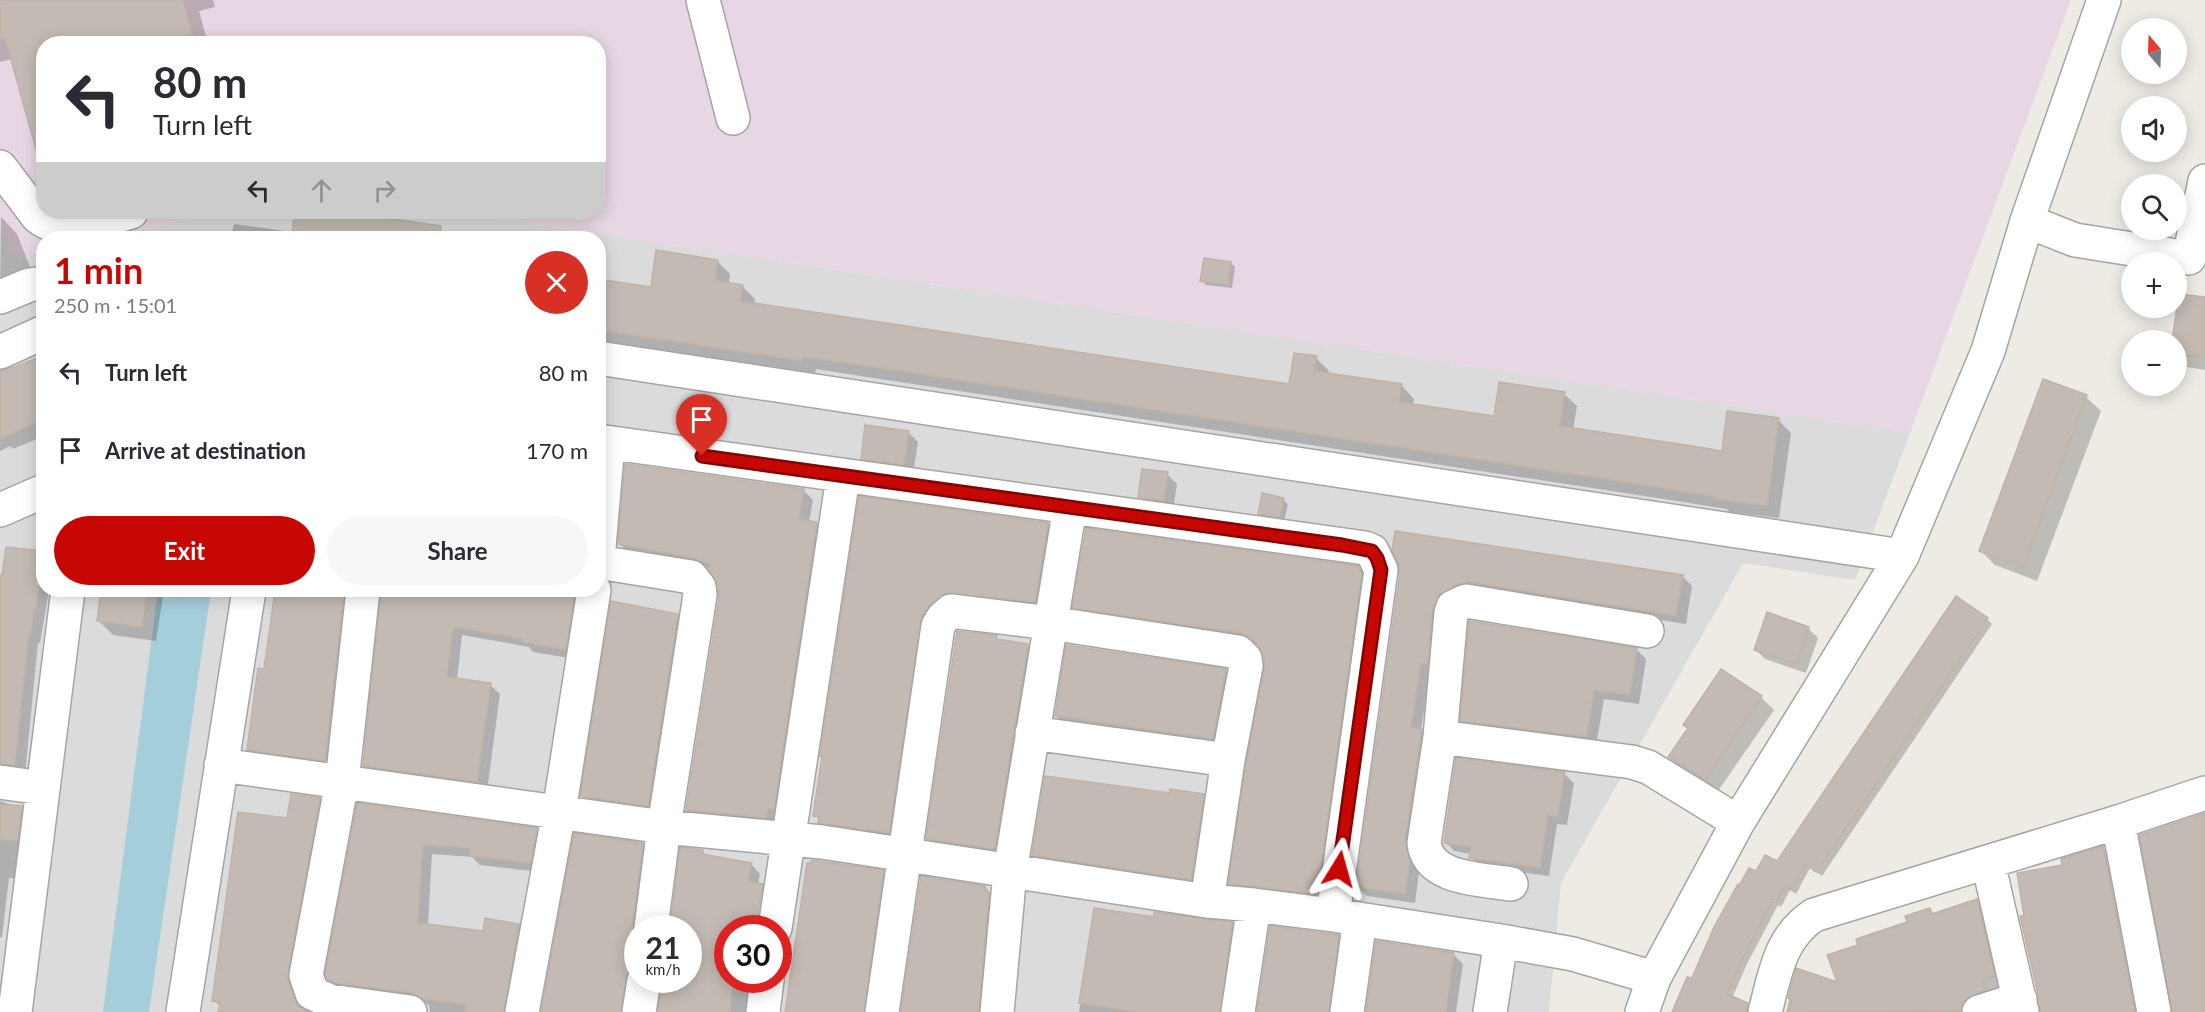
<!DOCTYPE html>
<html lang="en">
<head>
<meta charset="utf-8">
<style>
  :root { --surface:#fff; --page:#f7f7f7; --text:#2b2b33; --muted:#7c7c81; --accent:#c70704 }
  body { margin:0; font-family:Lato,sans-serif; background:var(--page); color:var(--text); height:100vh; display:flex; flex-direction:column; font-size:22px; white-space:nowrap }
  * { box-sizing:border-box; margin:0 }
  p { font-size:20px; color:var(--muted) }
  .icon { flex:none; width:33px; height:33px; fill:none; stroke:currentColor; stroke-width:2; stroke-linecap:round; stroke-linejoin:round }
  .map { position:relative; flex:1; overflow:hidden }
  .panel { position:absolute; left:36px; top:231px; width:570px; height:366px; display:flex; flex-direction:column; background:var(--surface); border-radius:24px; box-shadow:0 3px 15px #0003 }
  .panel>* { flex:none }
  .guide { position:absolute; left:36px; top:36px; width:570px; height:183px; border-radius:24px; box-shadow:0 3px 15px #0003; background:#fff; color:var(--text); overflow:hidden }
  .needle { width:39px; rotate:341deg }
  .controls { position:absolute; left:2121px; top:18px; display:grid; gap:12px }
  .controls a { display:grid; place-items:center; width:66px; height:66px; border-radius:50%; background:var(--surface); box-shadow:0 3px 15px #0003; font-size:30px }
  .speed { position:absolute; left:624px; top:915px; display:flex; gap:12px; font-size:30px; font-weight:700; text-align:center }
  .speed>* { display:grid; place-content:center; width:78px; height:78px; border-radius:50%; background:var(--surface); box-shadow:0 3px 15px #0003; line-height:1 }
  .speed small { font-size:15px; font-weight:400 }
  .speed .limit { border:9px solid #d22; background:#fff; color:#111 }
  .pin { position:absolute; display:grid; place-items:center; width:51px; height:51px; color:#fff; margin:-62px -26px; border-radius:50% 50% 50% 0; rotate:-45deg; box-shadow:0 0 6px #0007 }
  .pin .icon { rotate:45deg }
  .me { position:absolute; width:66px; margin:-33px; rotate:8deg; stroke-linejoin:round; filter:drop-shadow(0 0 4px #0008) }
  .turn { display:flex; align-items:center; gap:21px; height:126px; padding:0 18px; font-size:27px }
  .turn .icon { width:78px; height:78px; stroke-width:2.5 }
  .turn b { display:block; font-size:42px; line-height:51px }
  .lanes { display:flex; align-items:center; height:57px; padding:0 18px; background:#0003; justify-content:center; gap:30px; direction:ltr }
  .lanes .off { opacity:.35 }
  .round { display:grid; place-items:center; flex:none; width:63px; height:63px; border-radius:32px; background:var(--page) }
  .overview { display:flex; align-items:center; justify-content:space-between; height:102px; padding:0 18px }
  h1 { font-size:36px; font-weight:700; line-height:45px; color:var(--accent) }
  .button { display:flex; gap:12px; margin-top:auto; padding:12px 18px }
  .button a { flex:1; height:69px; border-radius:36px; background:var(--accent); color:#fff; font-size:24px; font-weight:700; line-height:69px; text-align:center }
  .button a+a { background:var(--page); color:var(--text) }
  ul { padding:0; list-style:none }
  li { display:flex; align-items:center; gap:18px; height:78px; padding:0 18px }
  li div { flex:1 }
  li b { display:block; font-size:22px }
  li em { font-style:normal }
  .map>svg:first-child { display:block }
  .residential { fill:#dcdbdb; fill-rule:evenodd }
  .industrial { fill:#e7d6e4 }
  .water { fill:#a5cedb }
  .shadow { fill:#0003; fill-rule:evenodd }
  .building { fill:#c3bbb3; stroke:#c0b2a6; stroke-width:1.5 }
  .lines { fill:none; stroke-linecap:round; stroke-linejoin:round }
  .minor-casing { stroke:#a5a5a5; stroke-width:36 }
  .minor { stroke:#fff; stroke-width:33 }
  .route-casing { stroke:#810503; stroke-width:15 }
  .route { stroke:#c70704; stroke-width:10 }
</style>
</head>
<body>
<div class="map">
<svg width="2205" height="1012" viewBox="0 0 2205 1012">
  <rect width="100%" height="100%" fill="#eeebe4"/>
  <!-- residential -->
  <path class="residential" d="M218,212H454L1910,433L1855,580L1743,563L1561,883L1549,1012H0V230L19,258L43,252L44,590H598V238H102ZM638,928H688V980H638ZM728,928H778V980H728Z"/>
  <!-- industrial -->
  <path class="industrial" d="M0,0H2071L1910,433L454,212H598V44H44V212H218L102,238H44L43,252L19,258L0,230Z"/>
  <!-- water -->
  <path class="water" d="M158,590H211L149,1012H103Z"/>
  <!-- shadow -->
  <path class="shadow" d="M0,0H213L215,7L199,11L208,44H44V170L12,59L0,62Z
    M331,212H375L383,219L415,235L414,238H231L234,224L293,232L330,218Z
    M1,217L17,234L36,282L0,297Z
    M717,261L730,274L729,284L742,286L755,299L754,305L1291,386L1316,358L1329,371L1328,374L1402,386L1414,399L1413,405L1495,418L1564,394L1577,406L1573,430L1723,453L1778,420L1791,433L1779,518L1729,512L1727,509L1677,501L867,377L816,369L815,373L598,341V281L652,289Z
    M1231,263L1235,267L1232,288L1206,285L1202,281Z
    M2181,295L2205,299V370L2186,367L2176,357V340H2174Z
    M44,356V436L13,449L10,446L0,451V374Z
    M2086,397L2101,411L2037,581L1995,565L1981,551Z
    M691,433L714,435L719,442L695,439Z
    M909,433L918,442L913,474L872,468L862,458Z
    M1167,474L1177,484L1173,510L1149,507L1140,497Z
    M803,490L813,500L809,522L817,524L826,533L776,827L697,819L687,810L720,598L719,584L711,569L629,553L620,544Z
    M860,498L1048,524L1057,534L1045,611L956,602L898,842L829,832L815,815Z
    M1283,500L1288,504L1284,521L1264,518L1259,514Z
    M43,553L44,590H49L40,643H38L25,774L0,776V576Z
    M1358,567L1368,577L1326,903L1240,893L1230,884L1266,669L1265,656L1260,647L1252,643L1084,617L1074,607Z
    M1401,573L1682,576L1692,586L1686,624L1480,592L1430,673L1421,730L1431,740L1414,851L1419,872L1415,903L1367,896L1357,886Z
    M103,590H164L156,641L113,635L98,620Z
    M276,590H357L335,770L258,759L249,749L265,671Z
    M383,590H583L575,659L533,652L529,647L462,635L457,680L490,685L500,694L487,791L374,775L364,765Z
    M677,615L687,625L658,815L592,806L582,796Z
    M1987,619L1992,624L1822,876L1810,868L1796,894L1790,890L1781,907L1778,905L1747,964L1726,1012H1673L1757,873L1777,863Z
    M1808,628L1818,638L1806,673L1765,659L1756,650Z
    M996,637L1000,641L1028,646L1037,655L1004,858L937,848L928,838Z
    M1637,650L1646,659L1639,704L1604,699L1596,746L1472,730L1462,720Z
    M1226,671L1235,680L1222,748L1066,726L1056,716Z
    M1761,697L1774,710L1718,791L1683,770L1670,757Z
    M1564,774L1574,783L1567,825L1557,824L1549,876L1481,867L1471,857V854L1454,851L1445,841Z
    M1171,795L1203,796L1213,805L1201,888L1043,864L1033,854Z
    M319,799L329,809L297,992L303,1010L220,1012L221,1007L214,1000L289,820Z
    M0,801L21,808L31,817L23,879L9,878L2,937H0Z
    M358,805L536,830L546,839L540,872L480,865L472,857L432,854L428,925L484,933L519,925L528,935L514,1012H430L429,1005L423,1002L346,992L339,988L328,978Z
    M642,844L652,854L638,928V980L631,1012H543Z
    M2103,848L2113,857L2142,1012H2042L2026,917L2064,866Z
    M682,849L702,851L708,857L751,864L760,874L758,884L762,885L772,895L763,928H728V980H753L752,1012H659L664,980H688V928H671ZM760,890H763L757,922H754Z
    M883,872L892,881L874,1012H787Z
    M985,887L994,897L988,1012H902Z
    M1977,901L1986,910L2004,986L1991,990L1994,1000L1974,1012H1786L1797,970L1839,985L1860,946L1909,923L1929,910L1934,915Z
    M1095,909L1155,919L1232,923L1241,933L1230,1012H1079Z
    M1338,936L1348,946L1339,1012H1258Z
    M1453,954L1463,964L1456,1012H1367Z"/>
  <!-- building -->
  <path class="building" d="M0,0H183L195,44H44V152L37,153L5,38L0,39Z
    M295,212L328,216L329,212H372V216L441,226L440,238H291Z
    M656,250L718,260L715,280L743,285L740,301L1289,384L1294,353L1317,356L1314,371L1402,384L1399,402L1494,416L1499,382L1565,392L1560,426L1692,446L1722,451L1727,411L1779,418L1767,506L1715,499V497L1663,488L853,364L803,357L802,361L598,330V279L651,287Z
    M1204,258L1231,262L1228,285L1200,281Z
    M2179,294L2205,297V358L2176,354V340H2172Z
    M44,355V411L36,414L39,421L0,439V370L15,367Z
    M2043,379L2087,395L2023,567L1979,551Z
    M865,425L909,431L904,465L861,459Z
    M625,464L804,489L799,519L817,522L774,809L768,808L766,818L686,810L719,598L718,585L709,570L710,564L694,558L618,544Z
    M1142,469L1168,472L1164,501L1138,497Z
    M1262,493L1284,498L1280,517L1258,514Z
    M859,496L1048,523L1035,602L946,593L931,604L922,616L889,833L818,823L819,817L813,816L822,757L820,756Z
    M1086,528L1358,566L1362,573L1317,894L1228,884L1246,763L1264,670V656L1259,646L1251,638L1241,633L1072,608Z
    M1395,531L1683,575L1676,616L1469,582L1458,584L1439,595L1432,611L1428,665L1421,664L1411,727L1422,729L1405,840L1410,861L1405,894L1356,887L1400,573L1398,562L1392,550Z
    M6,547L43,551L36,609H34L31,635L29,634L15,765L0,764V575H2Z
    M101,590H147L142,627L97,621Z
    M275,590H344L325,761L247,750L258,668L264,669Z
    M381,590H575L566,650L522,642L523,639L453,627L447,677L491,683L477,782L363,766Z
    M1956,596L1988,618L1816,872L1805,864L1791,890L1785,886L1776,903L1772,902L1746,951L1727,994L1748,1003L1747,1012H1672L1687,977L1692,978L1714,927L1738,884H1740L1749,868L1756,871L1765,855L1777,861Z
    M611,601L678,614L648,806L580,796Z
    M1767,612L1809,627L1796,664L1754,650Z
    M1469,621L1637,648L1630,695L1594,690L1587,737L1460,721Z
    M957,631L997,635L996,639L1028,644L995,849L926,839Z
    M1066,645L1226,669L1213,739L1055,716Z
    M1721,669L1762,696L1705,780L1668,757L1688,728L1683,725Z
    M1456,758L1565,772L1558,816L1548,815L1540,868L1469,858L1471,847L1444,843Z
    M1045,776L1170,793V789L1204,794L1191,880L1032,855Z
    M291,794L320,798L288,972V981L294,999L298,1006L309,1012H218L220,1002L212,1001L238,812L287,818Z
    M357,803L537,828L531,863L469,856L470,848L423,845L418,923L483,931L485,918L519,924L504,1012H465L466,1005L423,999L413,993L335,983L327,979L325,974Z
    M0,804L22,806L18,841L0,839Z
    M2205,813V1012H2172L2139,835Z
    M574,833L643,843L632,926L634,935L638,940V962L630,968L626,977L621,1012H541Z
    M2103,846L2135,1012H2040L2038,994L2020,916H2024L2017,873L2062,865L2061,859Z
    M680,847L703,850L702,854L752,863L748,881L763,884L757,915L753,914L751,928H728V980H733L730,1012H658L662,980H688V928H670Z
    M811,860L884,870L864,1012H785L807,863H810Z
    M921,876L985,886V891L989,892L979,1012H901Z
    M1977,899L1995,976L1982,981L1985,990L1966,999L1961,1011L1788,1012L1792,1000L1788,998L1796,968L1837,982L1827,955L1858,945L1856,939L1907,922L1905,916L1930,908L1932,914Z
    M1094,908L1154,917V912L1233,922L1220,1012H1136L1079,1003Z
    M1270,926L1339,935L1329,1012H1257Z
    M1376,941L1454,953L1446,1012H1366Z"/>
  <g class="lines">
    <!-- minor casing -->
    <g class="minor-casing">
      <path id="minor" d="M703,0L733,118
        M0,167L38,217C65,238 103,220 131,212
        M2027,221L2075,240L2189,258L2205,181
        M0,297L29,285L44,283
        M0,352L44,332
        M598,358L1902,556
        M598,441L1365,548L1372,551L1381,570L1333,915
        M0,510L44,491
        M598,559L608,443
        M598,562L691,577L699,587L700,595L664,827L651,928
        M363,590L342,782L306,975L312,993L330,1001L410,1012
        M1032,733L1228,760
        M1440,737L1632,762L1648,767L1738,822
        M221,765L664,827L822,842L1207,901L1254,905L1333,915L1501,941L1573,954L1654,978
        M0,782L43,788
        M2118,822L2154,1012
        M1988,862L2022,1012
        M1511,884C1482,879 1428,880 1424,843L1440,737L1451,613L1453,607L1466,601L1647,631
        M775,928L843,477
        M15,1012L68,590
        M183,1012L249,590
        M522,1012L559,812L594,590
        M639,1012L644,980
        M763,1012L767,980
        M882,1012L938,626L943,618L951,611L1050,623L1238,652L1245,659L1246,666L1228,760L1207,901
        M997,1012L1010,872L1070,507
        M1238,1012L1254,905
        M1347,1012L1360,919
        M1490,1012L1501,941
        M1642,1012L1654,978L1738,822L1902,556L1988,351L2027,221L2104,0
        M1765,1012C1775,975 1779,938 1814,915L2118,822L2205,793
        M1979,1012L2020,999"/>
    </g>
    <!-- minor -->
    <use href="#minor" class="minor"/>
  </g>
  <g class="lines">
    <!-- route casing -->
    <g class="route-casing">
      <path id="route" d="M702,456L1342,545L1372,551L1377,558L1381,570L1339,869"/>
    </g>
    <!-- route -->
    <use href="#route" class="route"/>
  </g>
</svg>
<div class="controls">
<a><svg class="needle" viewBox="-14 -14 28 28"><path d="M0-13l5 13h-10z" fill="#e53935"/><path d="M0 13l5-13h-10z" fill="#7c7c81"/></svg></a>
<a><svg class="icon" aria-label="sound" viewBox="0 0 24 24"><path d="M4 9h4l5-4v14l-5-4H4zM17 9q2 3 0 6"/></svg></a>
<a><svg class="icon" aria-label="search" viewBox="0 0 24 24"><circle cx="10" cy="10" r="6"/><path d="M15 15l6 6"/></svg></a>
<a>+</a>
<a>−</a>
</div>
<div class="speed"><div>21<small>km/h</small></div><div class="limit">30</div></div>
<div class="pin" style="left:702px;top:456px;background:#d93025"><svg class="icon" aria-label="arrive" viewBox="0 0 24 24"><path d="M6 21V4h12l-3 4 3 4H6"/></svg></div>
<svg class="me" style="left:1339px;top:869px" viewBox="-20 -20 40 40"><path d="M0-17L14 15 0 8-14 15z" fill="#c70704" stroke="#fff" stroke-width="4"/></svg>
<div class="guide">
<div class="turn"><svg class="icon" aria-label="left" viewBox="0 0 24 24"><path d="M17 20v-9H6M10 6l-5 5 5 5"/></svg><div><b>80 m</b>Turn left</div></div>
<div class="lanes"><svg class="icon" aria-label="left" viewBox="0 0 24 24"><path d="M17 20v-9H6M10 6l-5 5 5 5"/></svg><svg class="icon off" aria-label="ahead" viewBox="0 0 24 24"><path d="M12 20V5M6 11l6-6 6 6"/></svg><svg class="icon off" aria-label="right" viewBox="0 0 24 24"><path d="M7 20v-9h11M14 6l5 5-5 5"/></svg></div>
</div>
<section class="panel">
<div class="overview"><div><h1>1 min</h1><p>250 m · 15:01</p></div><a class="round" style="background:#d93025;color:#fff"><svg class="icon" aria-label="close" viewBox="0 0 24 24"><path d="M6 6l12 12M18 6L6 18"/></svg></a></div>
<ul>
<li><svg class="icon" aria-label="left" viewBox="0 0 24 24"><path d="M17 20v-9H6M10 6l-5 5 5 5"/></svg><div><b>Turn left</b></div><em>80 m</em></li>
<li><svg class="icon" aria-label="arrive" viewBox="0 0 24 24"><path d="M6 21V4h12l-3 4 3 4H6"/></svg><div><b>Arrive at destination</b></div><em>170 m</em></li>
</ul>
<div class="button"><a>Exit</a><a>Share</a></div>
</section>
</div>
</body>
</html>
